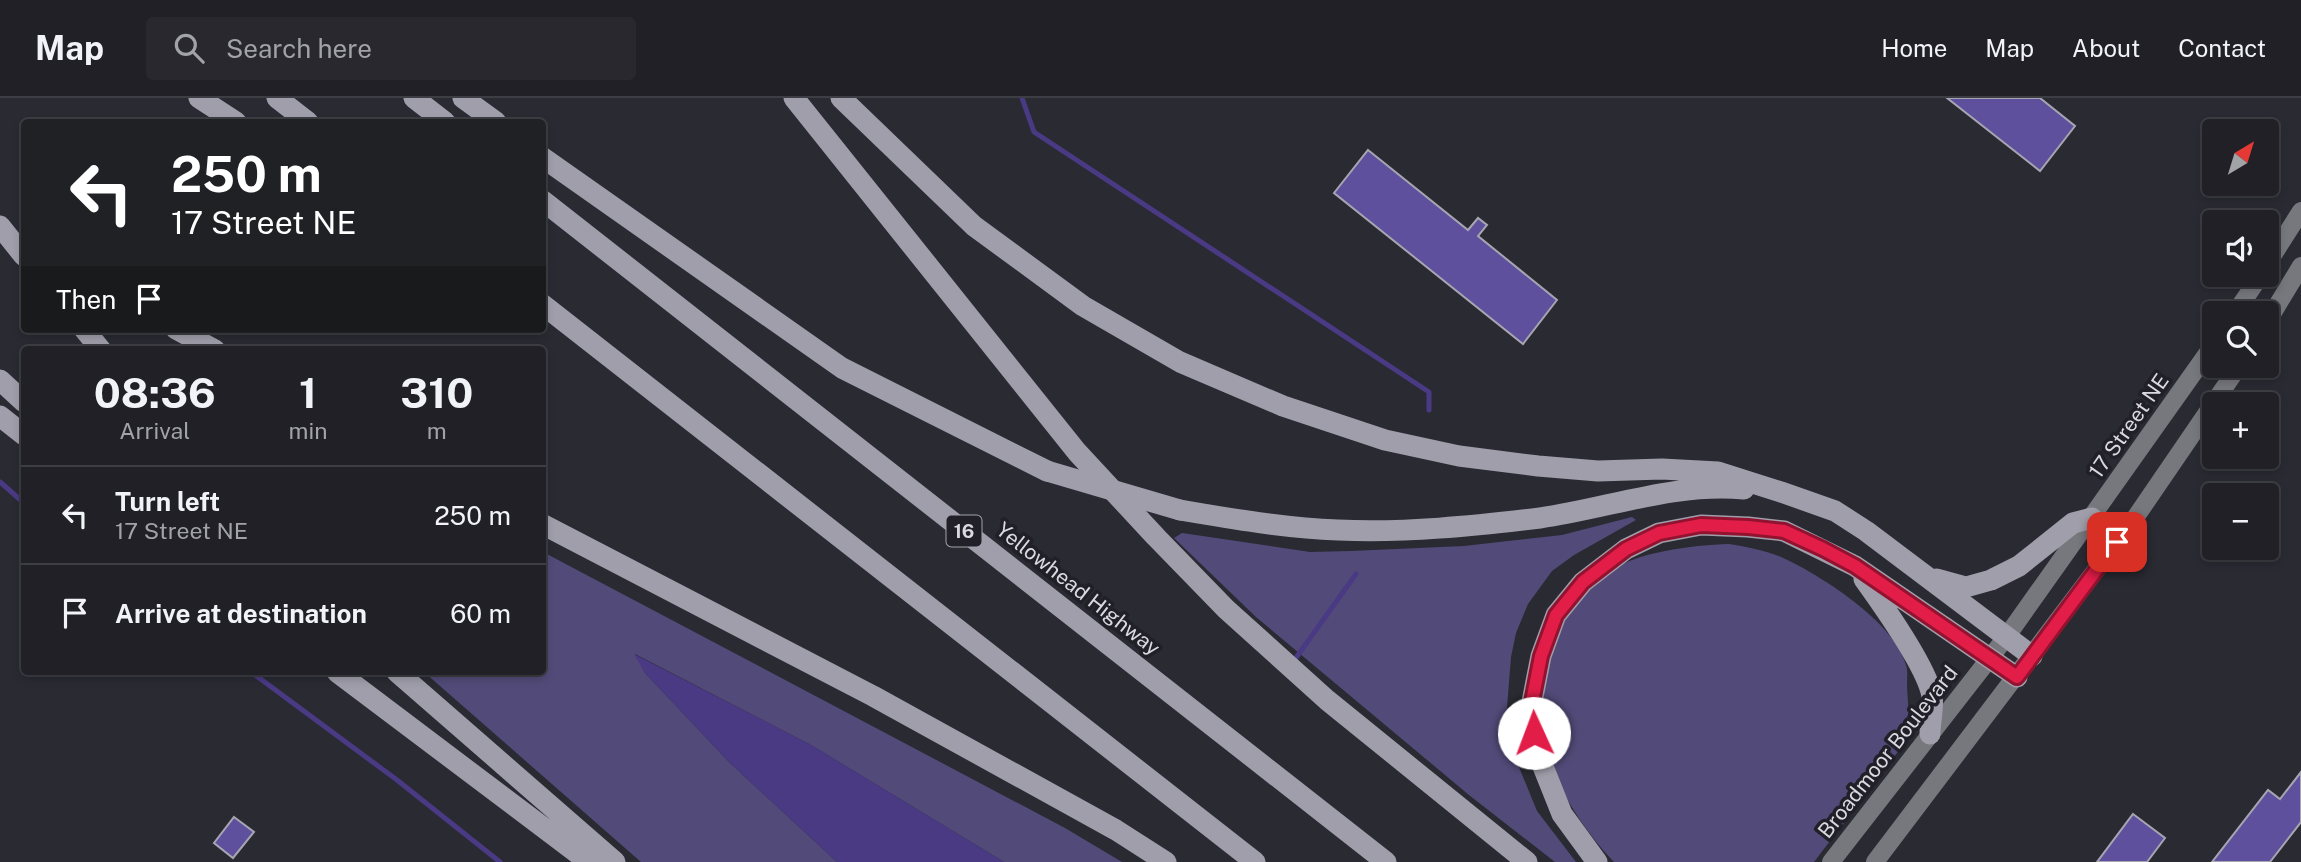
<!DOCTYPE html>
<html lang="en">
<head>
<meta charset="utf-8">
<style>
  :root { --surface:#202026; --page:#28282e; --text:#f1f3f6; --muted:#a2a3a7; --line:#3d3e43 }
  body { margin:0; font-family:"Public Sans",sans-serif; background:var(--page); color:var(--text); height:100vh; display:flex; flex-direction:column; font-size:26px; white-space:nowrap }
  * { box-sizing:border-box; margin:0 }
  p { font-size:23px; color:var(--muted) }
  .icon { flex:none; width:38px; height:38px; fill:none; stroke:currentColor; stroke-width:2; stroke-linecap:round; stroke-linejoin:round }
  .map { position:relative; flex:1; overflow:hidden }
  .side { position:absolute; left:21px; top:248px; width:525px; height:329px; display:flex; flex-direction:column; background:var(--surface); border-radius:7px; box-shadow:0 4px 10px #0003,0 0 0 2px var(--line) }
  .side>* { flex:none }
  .banner { position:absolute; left:21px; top:21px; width:525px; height:214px; border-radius:7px; box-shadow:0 4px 10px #0003,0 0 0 2px var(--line); background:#202124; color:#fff; overflow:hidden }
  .needle { width:46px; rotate:38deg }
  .controls { position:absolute; left:2202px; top:21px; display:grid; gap:14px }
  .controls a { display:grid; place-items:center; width:77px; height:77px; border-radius:7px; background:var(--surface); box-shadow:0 4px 10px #0003,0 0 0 2px var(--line); font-size:35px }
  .pin { position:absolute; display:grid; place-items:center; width:60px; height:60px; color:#fff; margin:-30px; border-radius:14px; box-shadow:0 4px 10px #0006 }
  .me { position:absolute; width:77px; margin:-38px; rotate:358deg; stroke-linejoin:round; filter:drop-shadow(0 0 5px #0008) }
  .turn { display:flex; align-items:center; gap:24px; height:147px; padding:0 35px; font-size:32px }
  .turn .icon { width:91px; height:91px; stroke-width:2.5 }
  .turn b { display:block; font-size:49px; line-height:60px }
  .then { display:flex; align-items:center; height:66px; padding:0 35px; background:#0003; gap:14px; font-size:26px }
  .eta { display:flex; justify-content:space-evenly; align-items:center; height:119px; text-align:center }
  .eta b { font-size:42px; font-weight:700; line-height:49px }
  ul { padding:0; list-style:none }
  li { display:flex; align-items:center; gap:21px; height:98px; padding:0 35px; border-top:2px solid var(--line) }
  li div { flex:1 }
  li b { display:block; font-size:26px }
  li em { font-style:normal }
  header { display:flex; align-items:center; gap:42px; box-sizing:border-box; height:98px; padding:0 35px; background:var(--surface); border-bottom:2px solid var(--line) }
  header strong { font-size:33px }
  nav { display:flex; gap:38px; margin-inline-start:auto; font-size:24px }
  .search { width:490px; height:63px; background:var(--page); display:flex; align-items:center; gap:18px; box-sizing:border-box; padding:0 24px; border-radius:7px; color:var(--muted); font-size:26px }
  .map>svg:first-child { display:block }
  .green { fill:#524b79 }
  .water { fill:#4a3a84 }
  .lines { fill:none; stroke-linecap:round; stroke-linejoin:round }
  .stream { stroke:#4a3a84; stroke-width:5 }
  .building { fill:#5e509c; stroke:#a6a5b1; stroke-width:2 }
  .secondary { stroke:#77777e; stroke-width:18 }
  .motorway { stroke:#9f9eaa; stroke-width:21 }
  .motorway-bridge { stroke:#9f9eaa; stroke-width:21 }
  .route-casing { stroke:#92132f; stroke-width:18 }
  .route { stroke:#e11d48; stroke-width:12 }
  .labels { text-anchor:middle; stroke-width:7; stroke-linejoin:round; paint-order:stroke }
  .shield { fill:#212029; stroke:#a2a2a9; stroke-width:2 }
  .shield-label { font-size:19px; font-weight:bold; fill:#dad9e0 }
  .street-label { font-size:21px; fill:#dad9e0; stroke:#212029 }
</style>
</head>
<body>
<header>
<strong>Map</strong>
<div class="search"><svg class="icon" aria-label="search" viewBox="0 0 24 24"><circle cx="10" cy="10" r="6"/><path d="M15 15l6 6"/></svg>Search here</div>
<nav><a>Home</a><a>Map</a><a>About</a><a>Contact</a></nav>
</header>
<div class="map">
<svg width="2301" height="764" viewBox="0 0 2301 764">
  <rect width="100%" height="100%" fill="#2a2a33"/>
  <!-- green -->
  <path class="green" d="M1632,419L1636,422L1574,457L1552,473L1528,506L1516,535L1511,559L1505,635L1537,713L1576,764H1555L1469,697L1256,519L1174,440L1182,435L1310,454L1351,453L1464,448L1562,437Z
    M1729,446C1747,449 1764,452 1781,459C1819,476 1895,524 1906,567C1908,573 1907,581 1907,588C1908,611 1911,624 1903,647L1814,764H1614C1589,738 1566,704 1552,671C1549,663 1548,653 1546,644C1533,583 1554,516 1605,476C1634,454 1693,447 1729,446Z
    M543,454L1065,730L1122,764H1004L811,647L635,556L645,575L730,665L837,764H641L424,574H542Z"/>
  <!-- water -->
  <path class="water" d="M634,556L811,647L1004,764H837L730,665L645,575Z"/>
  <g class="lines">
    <!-- stream -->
    <path class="stream" d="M1022,0L1034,34L1429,294V312
      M0,384L24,405
      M1293,564L1356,476
      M251,574L397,682L500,764"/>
  </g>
  <!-- building -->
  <path class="building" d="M1947,0H2040L2075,28L2040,73Z
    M1368,52L1468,132L1478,120L1487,127L1478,138L1557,202L1523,246L1334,95Z
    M2301,674V724L2270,764H2212L2268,692L2280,701Z
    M2133,716L2165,740L2147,764H2097Z
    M234,719L254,734L233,760L214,745Z"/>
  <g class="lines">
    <!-- secondary -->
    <path class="secondary" d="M2266,168L2301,113
      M2235,215L2261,177
      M2266,226L2301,168
      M1831,764L2007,538L2214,246
      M1875,764L2133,423L2239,268"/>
    <!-- motorway -->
    <path class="motorway" d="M199,0L236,24
      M277,0L308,24
      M414,0L445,24
      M463,0L496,24
      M794,0L1077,354L1156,439L1226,511L1327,602L1527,764
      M841,0L974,128L1083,208L1180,264L1283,308L1385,342L1459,358L1538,368L1598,373L1662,371L1718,374L1781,394L1835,413L1866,433L2032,558
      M542,59L842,270L1047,373
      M542,102L1386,764
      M542,206L1255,764
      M84,231L101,252
      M176,231L215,252
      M0,282L24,304
      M0,318L24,337
      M1180,412C1232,421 1286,430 1338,432C1405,435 1474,428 1540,420C1610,410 1672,385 1744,391
      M542,426L873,598L1116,732L1166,764
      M1864,481C1882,506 1927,569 1932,598C1934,609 1930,624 1930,636
      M1937,481L1966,489L1991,482L2019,468L2073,425L2092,420
      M337,574L589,764
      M397,574L615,764
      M1597,764L1562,716L1538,656L1530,614L1541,558L1556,517L1583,484L1626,451L1659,435L1701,427L1748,429L1784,433L1855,468L2017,579"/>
    <!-- motorway-bridge -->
    <path class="motorway-bridge" d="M0,128L24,158
      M1047,373L1180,412"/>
  </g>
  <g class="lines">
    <!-- route casing -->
    <g class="route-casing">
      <path id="route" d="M1534,635L1530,614L1541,558L1556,517L1583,484L1626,451L1659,435L1701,427L1748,429L1784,433L1823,451L1855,468L2017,579L2117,444"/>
    </g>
    <!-- route -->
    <use href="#route" class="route"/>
  </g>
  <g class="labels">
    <!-- shield labels -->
    <rect class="shield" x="946.5" y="417.5" width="35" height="31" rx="5"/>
    <g class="shield-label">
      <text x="964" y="440">16</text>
    </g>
    <!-- street labels -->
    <g class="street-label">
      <text transform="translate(2129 328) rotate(-55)" y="7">17 Street NE</text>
      <text transform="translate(1078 491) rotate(38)" y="7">Yellowhead Highway</text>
      <text transform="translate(1888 654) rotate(-52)" y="7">Broadmoor Boulevard</text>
    </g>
  </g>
</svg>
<div class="controls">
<a><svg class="needle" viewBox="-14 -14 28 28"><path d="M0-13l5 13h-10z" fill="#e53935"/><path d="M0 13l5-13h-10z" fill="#a2a3a7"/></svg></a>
<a><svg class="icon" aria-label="sound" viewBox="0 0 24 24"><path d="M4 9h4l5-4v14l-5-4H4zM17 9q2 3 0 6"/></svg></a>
<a><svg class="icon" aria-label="search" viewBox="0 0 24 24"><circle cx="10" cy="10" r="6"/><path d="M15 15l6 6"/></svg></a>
<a>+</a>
<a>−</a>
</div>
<div class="pin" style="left:2117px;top:444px;background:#d93025"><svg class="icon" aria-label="arrive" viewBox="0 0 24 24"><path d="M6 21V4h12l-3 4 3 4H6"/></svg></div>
<svg class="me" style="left:1534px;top:635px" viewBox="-20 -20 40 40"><circle r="19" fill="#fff"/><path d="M0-13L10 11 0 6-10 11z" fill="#e11d48"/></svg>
<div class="banner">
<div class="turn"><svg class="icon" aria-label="left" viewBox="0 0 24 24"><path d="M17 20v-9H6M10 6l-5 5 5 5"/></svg><div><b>250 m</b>17 Street NE</div></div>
<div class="then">Then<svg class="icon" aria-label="arrive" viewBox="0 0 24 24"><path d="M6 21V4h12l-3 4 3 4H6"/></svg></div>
</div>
<section class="side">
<div class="eta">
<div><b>08:36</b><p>Arrival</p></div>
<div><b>1</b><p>min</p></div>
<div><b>310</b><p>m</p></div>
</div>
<ul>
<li><svg class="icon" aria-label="left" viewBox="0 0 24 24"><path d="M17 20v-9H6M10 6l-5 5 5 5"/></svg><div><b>Turn left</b><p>17 Street NE</p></div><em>250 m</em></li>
<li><svg class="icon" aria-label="arrive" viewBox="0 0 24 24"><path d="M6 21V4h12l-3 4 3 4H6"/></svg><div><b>Arrive at destination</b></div><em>60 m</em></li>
</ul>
</section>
</div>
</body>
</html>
